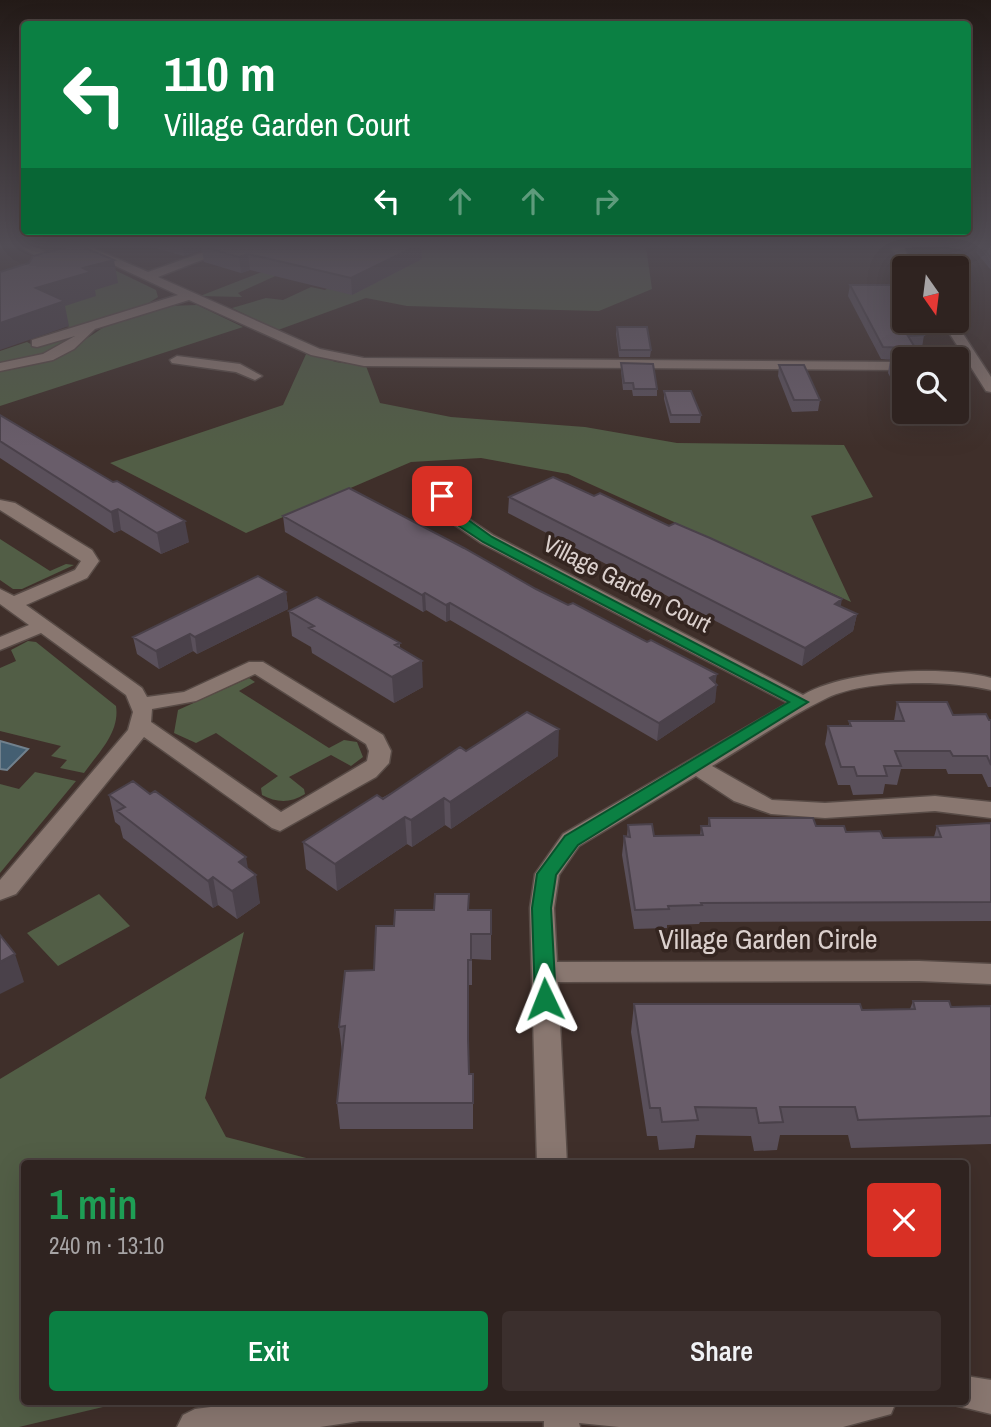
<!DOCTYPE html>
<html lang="en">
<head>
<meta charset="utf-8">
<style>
  :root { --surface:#2f2320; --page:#3b2f2d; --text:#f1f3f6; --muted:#a7a4a5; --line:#4a403e; --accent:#0b8043 }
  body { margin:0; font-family:"Archivo Narrow",sans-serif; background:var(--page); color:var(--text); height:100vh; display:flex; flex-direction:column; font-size:26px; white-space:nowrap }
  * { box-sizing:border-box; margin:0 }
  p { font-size:23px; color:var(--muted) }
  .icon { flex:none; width:38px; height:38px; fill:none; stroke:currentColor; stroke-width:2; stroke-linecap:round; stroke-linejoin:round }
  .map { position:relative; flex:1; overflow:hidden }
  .sheet { position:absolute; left:21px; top:1160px; width:948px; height:245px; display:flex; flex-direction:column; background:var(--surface); border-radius:7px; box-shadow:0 7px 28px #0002,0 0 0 2px var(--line) }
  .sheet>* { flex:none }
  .top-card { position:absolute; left:21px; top:21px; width:950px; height:214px; border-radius:7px; box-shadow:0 7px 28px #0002,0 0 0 2px var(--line); background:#0b8043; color:#fff; overflow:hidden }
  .needle { width:46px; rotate:166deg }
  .fabs { position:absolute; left:892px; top:256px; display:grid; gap:14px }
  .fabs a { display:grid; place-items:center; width:77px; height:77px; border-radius:7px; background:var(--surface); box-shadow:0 7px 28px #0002,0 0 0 2px var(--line); font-size:35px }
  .pin { position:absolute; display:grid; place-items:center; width:60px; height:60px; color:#fff; margin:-30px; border-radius:14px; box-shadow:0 4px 10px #0006 }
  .me { position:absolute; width:77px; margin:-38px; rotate:358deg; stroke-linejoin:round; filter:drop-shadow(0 0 5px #0008) }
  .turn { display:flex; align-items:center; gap:24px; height:147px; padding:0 28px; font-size:32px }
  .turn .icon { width:91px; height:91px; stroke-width:2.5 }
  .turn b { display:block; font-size:49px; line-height:60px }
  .lanes { display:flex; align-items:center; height:66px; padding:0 28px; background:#0003; justify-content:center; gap:35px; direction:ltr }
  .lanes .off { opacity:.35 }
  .round { display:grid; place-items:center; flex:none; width:74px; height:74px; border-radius:7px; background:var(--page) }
  .head { display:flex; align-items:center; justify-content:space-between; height:119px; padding:0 28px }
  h1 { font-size:42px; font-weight:600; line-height:52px; color:#1e9e55 }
  .action { display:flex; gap:14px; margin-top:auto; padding:14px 28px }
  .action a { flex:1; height:80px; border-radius:7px; background:var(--accent); color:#fff; font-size:28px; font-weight:600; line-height:80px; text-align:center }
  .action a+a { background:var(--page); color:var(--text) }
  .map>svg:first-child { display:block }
  .green { fill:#525e46 }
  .water { fill:#445f72; stroke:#71818d; stroke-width:2 }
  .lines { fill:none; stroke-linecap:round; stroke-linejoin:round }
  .minor-casing { stroke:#584b46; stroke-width:3 }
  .minor { fill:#897770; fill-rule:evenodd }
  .wall { fill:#5a505b }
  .shaded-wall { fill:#4a414a }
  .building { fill:#695d6a; stroke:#4a414a; stroke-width:2 }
  .route { fill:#0b8043; stroke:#07532c; stroke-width:2 }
  .labels { text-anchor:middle; stroke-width:7; stroke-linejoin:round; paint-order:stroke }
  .street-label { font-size:24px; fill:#dbd0cd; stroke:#342520 }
  .near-street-label { font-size:28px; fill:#dbd0cd; stroke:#342520 }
</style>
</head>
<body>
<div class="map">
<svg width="991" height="1427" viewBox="0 0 991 1427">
  <rect width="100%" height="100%" fill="#3f2f2a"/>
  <!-- green -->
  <path class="green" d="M326,247H339L238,293L242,297L200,296Z
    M393,247H646L652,289L599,311L407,306L366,298L278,330L232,308L266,298L283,300L311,287L325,290Z
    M98,262L156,290L158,297L147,304L73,328L26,314Z
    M197,305L243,327L0,406V370L54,360L104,327L167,306Z
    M79,333L57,351L0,364V351L27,342L36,347Z
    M307,352L336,362L366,366L380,403L451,417L585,427L677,443L844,445L873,497L811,516L851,602L568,474L481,458L411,462L246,533L110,463L283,405Z
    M0,539L50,571L66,564L74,565L22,589H13L0,580Z
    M28,641L36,642L116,706C120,732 99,752 84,773L60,768L67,760L51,756L61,746L0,731V668L16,661L11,650Z
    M249,678L255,682L239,691L329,748L344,740L357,742L363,757L351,766L331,755L289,777L304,789L305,794C291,803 277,803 262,795L261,788L278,776L216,733L196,743L174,733L178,710Z
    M35,772L76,781L0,873V784L19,789Z
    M99,894L130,926L58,966L27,933Z
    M244,932L205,1098L226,1137L329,1164H24V1402H124L19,1427H0V1079Z"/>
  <!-- water -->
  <path class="water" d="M0,741L28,749L7,770L0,769Z"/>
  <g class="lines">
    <!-- minor casing -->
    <g class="minor-casing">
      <path id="minor" d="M20,247H35L71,265L58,269Z
        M75,247H90L148,272L218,247H235L158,277L320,349L364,358L905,362V370L364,366L311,355L189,300L95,329L74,349L53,360L0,371V363L43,354L75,336L37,347L32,346V340L178,295Z
        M891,247H903L916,268L905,269Z
        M941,320H954L991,377V392L986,391Z
        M177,356L240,364L262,376L255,380L236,372L172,363L170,360Z
        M442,491L448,492L461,514L493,535L803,695C845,670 944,665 991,678V690C950,680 866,679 827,698C787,717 750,744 712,766L772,800L825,803L935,796L991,802V818L935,811L825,818L771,814L734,801L696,776L579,846L559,875L554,908L557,962L919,961L991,964V984L919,981L558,982L567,1164H537L530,908L535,874L563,834L788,703L481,543L449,521L434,496Z
        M0,500L15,503L92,550L99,561L87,578L26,605L142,688L147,697L184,692L249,662H263L383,735L391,751L389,763L376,777L280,831L272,828L144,737L16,894L0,900V880L128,730L133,712L126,695L41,633L0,650V637L29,625L0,604V589L14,596L75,570L81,561L0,510ZM255,674L366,744L369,751L367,761L281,812L151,722L152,709L196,701Z
        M966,1376L991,1380V1414L954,1405L952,1402H966Z
        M250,1402H896L891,1414L843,1427H619L579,1423L580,1427H544V1421H360L320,1427H177L183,1415L195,1409Z"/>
    </g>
    <!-- minor -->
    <use href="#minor" class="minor"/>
  </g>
  <!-- wall -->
  <path class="wall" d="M151,247H421L422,259L352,295L250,270L241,273L204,262L202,250L184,256Z
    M978,247H991V270L976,252Z
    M850,285L924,335L922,348H916L922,359H905V399L900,394L888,373L890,360H893L881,359L848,296Z
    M617,327L651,350L650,357H619L616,334Z
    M621,363L657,389V396H633L632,390H623L621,371Z
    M779,365L820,400L818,411L792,412L778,376Z
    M664,391L701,415L700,423H670L664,399Z
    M0,415L189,542L161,554L121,530L114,533L0,458Z
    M594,496L669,526L857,614L853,631L802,666L508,513L509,497Z
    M283,516L536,589L716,683L715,702L657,741L450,620L446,622L426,610L423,612L285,532Z
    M286,592L288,609L197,654L193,651L159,669L137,654L133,637Z
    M289,611L400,643V648L423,687L394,703L312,653L311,647L292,636Z
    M897,702L953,715L991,720V787H988L982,774H948L946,769H901L897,785L885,784L883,794L853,795L850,785H838L825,744L828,726H849V721H894Z
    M466,751L558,756L451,829L445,825L412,847L407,844L337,891L306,869L303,842Z
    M109,795L248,869L260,903L237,919L218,905L213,908L123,838L120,826L115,822Z
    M709,818L816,826L883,838L934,837L937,826L991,823V921L700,922L699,924L667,925V928L634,929L622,855L624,836H627L628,825L654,836L700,835L701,826H708Z
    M469,910H491V960L472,959V985H469V1074H473V1129H340L337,1103L342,1052L339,1027L374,970L394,926Z
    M913,1001L951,1007L991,1006V1144L851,1148L848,1135H780L777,1150L754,1151L751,1136L696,1135L694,1148L659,1150L657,1136H647L631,1032L634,1004L862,1010L910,1009Z"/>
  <!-- shaded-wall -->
  <path class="shaded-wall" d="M183,247H202V250L184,256Z
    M414,247H421L422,259L352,295L351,278Z
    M248,254L250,270L241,273L239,257Z
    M114,260L118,283L95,290L96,296L65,306L69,326L0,350V323L36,288L83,268Z
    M118,509L121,530L114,533L111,512Z
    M185,521L189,542L161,554L157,533Z
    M286,592L288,609L197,654L195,637Z
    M425,593L426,610L423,612L422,595Z
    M842,599L839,616L835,604Z
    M450,603V620L446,622V605Z
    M857,614L853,631L802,666L805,648Z
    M190,634L193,651L159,669L156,651Z
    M422,661L423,687L394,703L392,677Z
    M717,674L715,686L717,685L715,702L657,741L659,723L710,678Z
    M559,729L558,756L451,829L450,802Z
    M444,798L445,825L412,847L411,820Z
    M405,817L407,844L337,891L335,864Z
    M246,857L250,880L256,875L260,903L237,919L232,891L239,862Z
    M213,877L218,905L213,908L208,881Z
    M15,954L24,982L0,994V962Z"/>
  <!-- building -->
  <path class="building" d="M67,247H83L114,260L83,268L91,272L36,288L65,301L0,323V272L29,263L33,256Z
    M204,247H414L351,278L248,254L239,257Z
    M982,247H991V258Z
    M850,285H896L905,301V320H916L924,335L908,336L922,359H909V348L883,347Z
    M617,327H647L651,350H620Z
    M905,359V383L890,360Z
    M621,363L653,364L657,389H634L633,383H624Z
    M779,365H804L820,400H794Z
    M664,391H691L701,415H671Z
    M0,415L113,482L117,481L185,521L157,533L118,509L111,512L0,441Z
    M553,477L594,496L600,493L669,526L675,523L710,538L842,599L835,604L857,614L805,648L509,497Z
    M349,488L464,548L536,589L568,605L573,603L647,642L651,640L717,674L710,678L717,685L659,723L450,603L446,605L425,593L422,595L283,516Z
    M258,576L286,592L195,637L190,634L156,651L133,637Z
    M317,597L400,643L395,645L422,661L392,677L309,628L314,626L289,611Z
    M897,702H947L953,715L986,714L989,720H991V765L987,756H953L950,751H895L901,766H884L887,776H857L854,767H841L828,726H851L849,721H904Z
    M527,712L559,729L450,802L444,798L411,820L405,817L335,864L303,842L377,795L383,799L460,747L466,751Z
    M133,781L150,794L155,791L246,857L239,862L256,875L232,891L213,877L208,881L117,811L125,807L109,795Z
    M709,818H813L816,826H844L846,832L880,831L883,838L941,837L937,826L991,823V902L701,903L702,905L668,906L669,909L635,910L624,836L630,837L628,825L652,824L654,836L703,835L701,826H710Z
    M435,894H469L468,910H491V934H471V960H468V1039L469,1074H473V1103H337L345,1026L339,1027L345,971L374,970L376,926H394L395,910H434Z
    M0,935L15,954L0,962Z
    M913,1001H949L951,1007L991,1006V1116L858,1120L855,1107H780L783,1122L759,1123L756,1108L695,1107L698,1120L662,1122L660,1108H650L634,1004H860L862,1010L915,1009Z"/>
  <!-- sky -->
  <linearGradient id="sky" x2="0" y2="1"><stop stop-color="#231a17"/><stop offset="0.55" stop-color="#524d55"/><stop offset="1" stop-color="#524d55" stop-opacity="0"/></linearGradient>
  <rect width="991" height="447" fill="url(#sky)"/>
  <!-- route -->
  <path class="route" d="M437,493H446L460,514L492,537L808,702L578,845L556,875L551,908L556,999L553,1005H538L535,999L532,908L537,874L565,836L789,702L483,542L450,520L435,496Z"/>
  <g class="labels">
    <!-- street labels -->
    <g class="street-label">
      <text transform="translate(627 584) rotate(27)" y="8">Village Garden Court</text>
    </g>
    <!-- near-street labels -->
    <g class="near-street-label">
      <text x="768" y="949">Village Garden Circle</text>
    </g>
  </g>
</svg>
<div class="fabs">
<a><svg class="needle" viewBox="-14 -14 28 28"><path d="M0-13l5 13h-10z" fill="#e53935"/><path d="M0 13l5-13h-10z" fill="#a7a4a5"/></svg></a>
<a><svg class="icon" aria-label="search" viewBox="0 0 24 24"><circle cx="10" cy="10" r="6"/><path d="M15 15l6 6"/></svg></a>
</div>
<div class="pin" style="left:442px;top:496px;background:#d93025"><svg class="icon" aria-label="arrive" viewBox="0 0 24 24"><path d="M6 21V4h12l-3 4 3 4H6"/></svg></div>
<svg class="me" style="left:545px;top:999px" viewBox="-20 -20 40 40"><path d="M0-17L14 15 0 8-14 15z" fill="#0b8043" stroke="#fff" stroke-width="4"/></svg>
<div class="top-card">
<div class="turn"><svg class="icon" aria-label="left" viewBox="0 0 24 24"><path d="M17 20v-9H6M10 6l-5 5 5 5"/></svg><div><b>110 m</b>Village Garden Court</div></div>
<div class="lanes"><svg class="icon" aria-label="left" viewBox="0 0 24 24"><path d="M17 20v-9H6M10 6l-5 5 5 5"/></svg><svg class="icon off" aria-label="ahead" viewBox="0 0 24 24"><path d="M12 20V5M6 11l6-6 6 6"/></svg><svg class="icon off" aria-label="ahead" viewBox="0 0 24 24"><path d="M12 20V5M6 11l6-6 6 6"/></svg><svg class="icon off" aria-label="right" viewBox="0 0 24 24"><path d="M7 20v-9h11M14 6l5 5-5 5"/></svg></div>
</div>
<section class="sheet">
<div class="head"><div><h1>1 min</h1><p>240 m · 13:10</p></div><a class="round" style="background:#d93025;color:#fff"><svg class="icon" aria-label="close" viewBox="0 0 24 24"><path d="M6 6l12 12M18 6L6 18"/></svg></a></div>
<div class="action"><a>Exit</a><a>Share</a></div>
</section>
</div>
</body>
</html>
